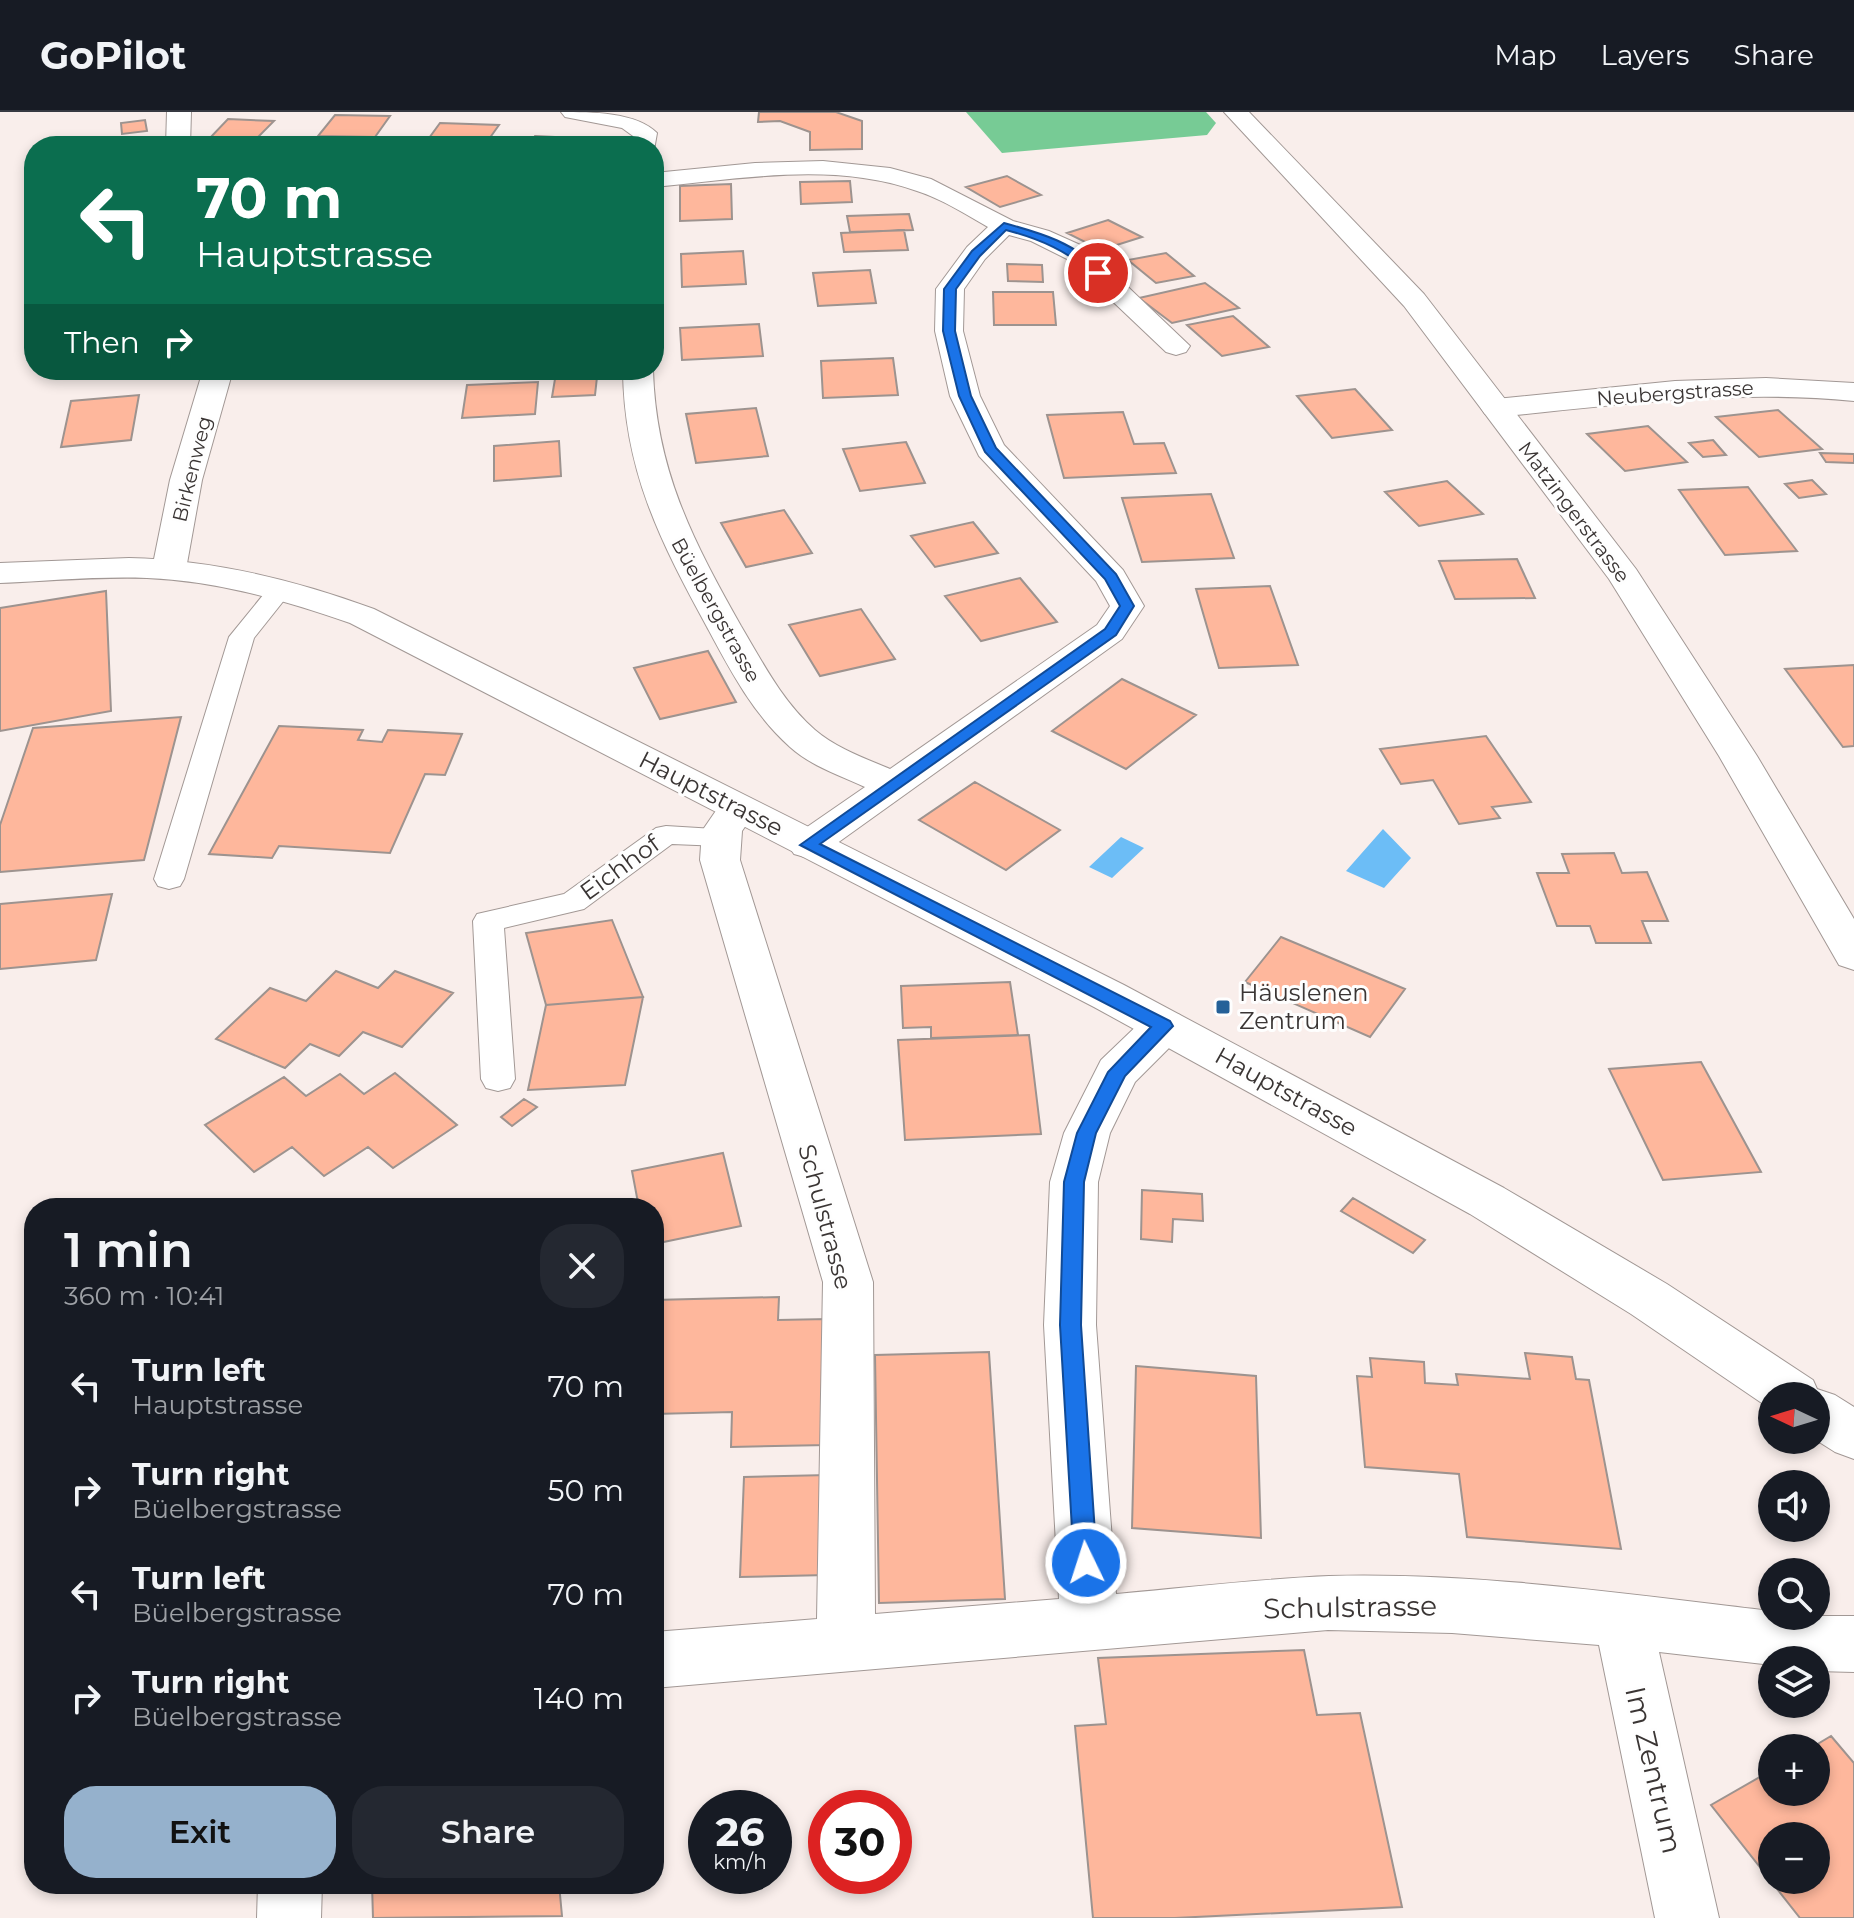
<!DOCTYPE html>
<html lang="en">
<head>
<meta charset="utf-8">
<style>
  :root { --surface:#171b24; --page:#242831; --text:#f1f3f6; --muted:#9ea1a6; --line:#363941; --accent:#95b1cc }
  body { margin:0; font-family:Montserrat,sans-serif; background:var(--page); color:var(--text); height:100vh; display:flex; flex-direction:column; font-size:30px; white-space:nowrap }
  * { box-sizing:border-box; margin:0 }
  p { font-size:26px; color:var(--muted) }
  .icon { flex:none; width:44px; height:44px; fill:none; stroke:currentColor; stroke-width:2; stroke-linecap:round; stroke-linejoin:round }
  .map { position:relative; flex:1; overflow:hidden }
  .details { position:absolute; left:24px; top:1086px; width:640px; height:696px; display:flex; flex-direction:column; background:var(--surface); border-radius:32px; box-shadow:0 4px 12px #0003 }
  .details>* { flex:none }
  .guide { position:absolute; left:24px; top:24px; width:640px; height:244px; border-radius:32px; box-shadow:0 4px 12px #0003; background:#0b6e4f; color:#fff; overflow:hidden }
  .needle { width:52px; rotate:274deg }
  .tools { position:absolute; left:1758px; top:1270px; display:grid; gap:16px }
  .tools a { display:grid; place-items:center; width:72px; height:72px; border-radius:50%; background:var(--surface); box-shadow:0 4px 12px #0003; font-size:40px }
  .speed { position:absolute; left:688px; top:1678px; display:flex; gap:16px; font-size:40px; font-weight:700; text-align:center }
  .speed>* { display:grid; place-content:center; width:104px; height:104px; border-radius:50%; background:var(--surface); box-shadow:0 4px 12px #0003; line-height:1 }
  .speed small { font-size:20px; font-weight:400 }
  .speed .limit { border:12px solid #d22; background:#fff; color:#111 }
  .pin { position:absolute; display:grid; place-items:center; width:68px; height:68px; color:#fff; margin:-34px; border:4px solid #fff; border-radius:50%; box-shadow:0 2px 8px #0007 }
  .me { position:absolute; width:88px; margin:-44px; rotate:356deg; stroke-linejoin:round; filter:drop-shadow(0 0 6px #0008) }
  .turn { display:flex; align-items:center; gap:28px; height:168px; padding:0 40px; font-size:36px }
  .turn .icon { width:104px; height:104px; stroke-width:2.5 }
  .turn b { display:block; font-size:56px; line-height:68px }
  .then { display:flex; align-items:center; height:76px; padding:0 40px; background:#0003; gap:16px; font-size:30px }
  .round { display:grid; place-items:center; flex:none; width:84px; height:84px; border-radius:32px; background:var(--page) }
  .summary { display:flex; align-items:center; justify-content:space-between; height:136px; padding:0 40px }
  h1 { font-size:48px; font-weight:600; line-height:60px }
  .action { display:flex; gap:16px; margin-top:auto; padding:16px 40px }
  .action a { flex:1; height:92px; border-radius:32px; background:var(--accent); color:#111; font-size:32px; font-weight:600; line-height:92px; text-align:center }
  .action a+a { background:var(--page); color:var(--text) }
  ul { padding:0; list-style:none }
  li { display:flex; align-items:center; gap:24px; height:104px; padding:0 40px }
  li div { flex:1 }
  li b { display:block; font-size:30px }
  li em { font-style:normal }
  header { display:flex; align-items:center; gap:48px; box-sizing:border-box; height:112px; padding:0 40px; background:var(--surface); border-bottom:2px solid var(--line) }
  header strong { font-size:38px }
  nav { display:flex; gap:44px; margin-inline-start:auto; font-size:28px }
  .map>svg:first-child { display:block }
  .forest { fill:#77cb95 }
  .water { fill:#6cbdf6 }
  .building { fill:#feb79c; stroke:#9d938f; stroke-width:2; fill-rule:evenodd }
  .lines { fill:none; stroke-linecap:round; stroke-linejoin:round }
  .lane-casing { stroke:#a29895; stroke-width:2 }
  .street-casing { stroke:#a29895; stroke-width:2 }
  .secondary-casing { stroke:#a29895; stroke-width:2 }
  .lane { fill:#fff; fill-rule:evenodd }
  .street { fill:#fff; fill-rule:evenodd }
  .secondary { fill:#fff; fill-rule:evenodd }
  .route { fill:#1a73e8; stroke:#114b97; stroke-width:2 }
  .poi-dot { fill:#256198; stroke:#fefefe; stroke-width:3 }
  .labels { text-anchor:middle; stroke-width:6; stroke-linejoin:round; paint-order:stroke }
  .far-street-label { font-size:20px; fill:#3a3534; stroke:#fefefe }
  .street-label { font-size:24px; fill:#3a3534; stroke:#fefefe }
  .poi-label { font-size:24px; fill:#3a3534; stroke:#fefefe; text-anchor:start }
  .near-street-label { font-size:28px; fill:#3a3534; stroke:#fefefe }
</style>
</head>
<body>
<header>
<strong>GoPilot</strong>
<nav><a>Map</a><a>Layers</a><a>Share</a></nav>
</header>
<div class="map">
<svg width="1854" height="1806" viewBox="0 0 1854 1806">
  <rect width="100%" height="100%" fill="#f9eeeb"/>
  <!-- forest -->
  <path class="forest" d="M966,0H1206L1216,11L1207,23L1002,41Z"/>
  <!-- water -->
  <path class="water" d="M1383,717L1411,746L1384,776L1346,759Z
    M1121,725L1144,736L1112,766L1089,755Z"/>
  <!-- building -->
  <path class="building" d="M759,0H836L862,9V37L810,38V20L780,9L758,10Z
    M335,3L390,4L375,25L318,24Z
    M228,7L274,9L259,24L273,33L215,34L207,29Z
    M145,8L147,19L122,22L121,11Z
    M440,11L499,13L484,34L424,33Z
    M535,24L614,28L611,34H529Z
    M1007,64L1041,83L1000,95L966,75Z
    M850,69L852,90L801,92L800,70Z
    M731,72L732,107L680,109V74Z
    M909,102L913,118L850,120L847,104Z
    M1108,108L1142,125L1101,138L1067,121Z
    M904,118L908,138L844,140L841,121Z
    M743,139L746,172L682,175L681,142Z
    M1166,141L1194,164L1156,171L1128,148Z
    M1007,152L1042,153L1043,170L1008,169Z
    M870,158L876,191L818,194L813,161Z
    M1205,171L1239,196L1172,211L1139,186Z
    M993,180H1053L1056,213H994Z
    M1233,204L1269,235L1222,244L1187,213Z
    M759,212L763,244L682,248L680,216Z
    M893,246L898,283L823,286L821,249Z
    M597,265L595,283L552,285L555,267Z
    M538,270L535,302L462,306L467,273Z
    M1355,277L1392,318L1332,326L1297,284Z
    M139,283L131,328L61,335L71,289Z
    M756,296L768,344L696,351L686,302Z
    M1778,298L1822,337L1759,345L1716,305Z
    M1123,300L1134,332L1164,331L1176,361L1064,366L1047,303Z
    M1648,314L1687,350L1625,359L1587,322Z
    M1713,328L1726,343L1703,345L1689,331Z
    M559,329L561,364L494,369V334Z
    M906,330L925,371L860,379L843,337Z
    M1820,341L1854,342V351L1826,350Z
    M1812,368L1826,382L1799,386L1785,372Z
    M1447,369L1483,402L1419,414L1385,380Z
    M1748,375L1797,439L1725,443L1679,378Z
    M1211,382L1234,446L1142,450L1122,386Z
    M784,398L812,441L746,455L721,411Z
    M973,410L998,441L935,455L911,424Z
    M1517,447L1535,486L1455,487L1439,449Z
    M1020,466L1057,510L981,529L945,484Z
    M1270,474L1298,553L1219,556L1196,477Z
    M106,479L111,599L0,619V496Z
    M861,497L895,547L820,564L789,513Z
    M708,539L736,590L660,607L634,556Z
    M1854,553V634L1843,635L1785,557Z
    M1122,567L1196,603L1126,657L1052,619Z
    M181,605L144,748L0,760V713L33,616Z
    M279,614L363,618L358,628L382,630L388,618L462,622L445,663L425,662L390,741L279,734L272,746L209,742Z
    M1486,624L1531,690L1492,695L1500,706L1459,712L1433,668L1401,672L1380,637Z
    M975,670L1060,718L1006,758L919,708Z
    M1614,741L1622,761L1647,760L1668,809H1642L1651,831H1596L1590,814H1557L1537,761H1569L1562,742Z
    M112,782L96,848L0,857V792Z
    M612,808L643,885L546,893L526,821Z
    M1281,825L1405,877L1370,925L1245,870Z
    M336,859L378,876L395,859L453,881L402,935L363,920L339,944L310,932L285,956L216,927L270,876L306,889Z
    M1010,870L1018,923L931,926V915L903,916L901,874Z
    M643,885L625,973L528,978L546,893Z
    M1029,923L1041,1022L905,1028L898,928Z
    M1701,950L1761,1060L1663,1068L1609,957Z
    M395,961L457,1013L393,1056L368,1035L324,1064L292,1035L254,1060L205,1013L284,965L306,984L340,962L364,982Z
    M524,987L537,995L512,1014L501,1005Z
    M723,1041L741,1114L654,1132V1096H639L632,1059Z
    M1142,1078L1202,1082L1203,1109L1173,1107L1172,1130L1141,1127Z
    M1353,1086L1425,1128L1413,1141L1341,1099Z
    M779,1185L778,1208L828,1207L827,1333L731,1335L732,1300L654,1302V1188Z
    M989,1240L1005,1487L879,1491L875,1243Z
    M1525,1241L1572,1245L1576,1267L1589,1268L1621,1437L1467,1425L1459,1362L1365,1355L1357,1264L1372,1265L1370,1246L1424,1250L1425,1271L1458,1273L1456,1262L1530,1267Z
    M1136,1254L1256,1264L1261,1426L1132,1416Z
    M828,1363L827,1463L740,1465L744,1365Z
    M1304,1538L1317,1603L1360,1601L1402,1795L1175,1806H1093L1075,1614L1106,1612L1098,1546Z
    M1831,1624L1854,1651V1806H1800L1711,1693L1772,1658V1680H1816V1636H1811ZM1772,1724H1816V1768H1772Z
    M372,1772H559L562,1804L373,1806Z"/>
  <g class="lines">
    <!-- lane casing -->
    <g class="lane-casing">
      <path id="lane" d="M281,470L290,472L293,477L254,526L184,767L180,774L169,777L158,774L154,767L229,525L272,472Z
        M666,714L731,718L735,725L731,732L721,734L672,732L584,797L504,816L515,967L510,976L498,979L486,976L481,967L473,809L477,802L564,782L656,716Z"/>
    </g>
    <!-- street casing -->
    <g class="street-casing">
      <path id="street" d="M167,0H191L190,34H166Z
        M561,0C592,0 636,0 657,21L654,38V34H633V24L622,16L565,5Z
        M823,49L890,56L931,67L1013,109L1049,119L1087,136L1190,234L1186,240L1176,243L1166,240L1069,148L1031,129L1009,123L985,147L964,177L963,219L980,284L1004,333L1123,458L1144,494L1122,527L822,742L808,746L794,742L788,733L794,724L865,675C839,663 811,654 790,635C753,602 730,558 707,515C660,429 624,358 623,258H653C656,358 693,429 741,514C763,551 782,589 815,618C836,636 864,646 890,657L1097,513L1110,494L1096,469L979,344L950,284L935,219L936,177L967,135L988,115C965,102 942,87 917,79C833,49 740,67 654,75V61L755,51Z
        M203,258H233L202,368L186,457L181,464L169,467L157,464L152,457L170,368Z
        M1766,266L1854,271V289C1734,277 1616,293 1496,305L1485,302L1481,296L1485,290L1496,287L1675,269Z
        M738,684L752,687L758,696L742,719L740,748L873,1170L875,1502L1059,1487L1044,1213L1050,1070L1064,1021L1101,948L1148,903L1164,898L1180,903L1186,914L1180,925L1135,970L1110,1021L1098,1070L1096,1213L1116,1482C1186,1476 1258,1467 1329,1464C1476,1460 1626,1482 1772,1499V1504H1854V1560L1816,1559V1548H1772V1553L1659,1540L1719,1806H1655L1599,1533L1452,1521L1328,1518L654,1576V1520L817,1507L823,1170L700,748L702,719L724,687Z
        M258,1772H322L321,1806H257Z"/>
    </g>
    <!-- secondary casing -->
    <g class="secondary-casing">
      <path id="secondary" d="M1224,0H1249L1424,182L1636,457L1757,644L1854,807V858L1839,853L1719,644L1609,467L1404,194Z
        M129,446C214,448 295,468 374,497L1124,873L1504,1076L1667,1172L1813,1268L1817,1277L1835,1283L1854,1295V1347L1835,1340L1816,1328V1284H1772V1298L1631,1202L1470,1102L1094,895L350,511C284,488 217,469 147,466C98,464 49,469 0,471V451Z"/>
    </g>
    <!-- lane -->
    <use href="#lane" class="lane"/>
    <!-- street -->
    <use href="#street" class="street"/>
    <!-- secondary -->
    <use href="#secondary" class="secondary"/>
  </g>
  <!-- route -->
  <path class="route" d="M1004,111C1041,121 1076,131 1103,161L1094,163C1068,139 1040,127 1006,118L980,144L956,177L955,219L971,284L996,336L1116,462L1134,494L1116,523L820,732L1170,909L1173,914L1125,964L1096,1021L1084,1070L1081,1213L1097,1451L1094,1458L1086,1461L1077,1458L1074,1451L1060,1213L1064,1070L1077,1021L1108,960L1151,915L800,733L1105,517L1120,494L1105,467L985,340L959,284L943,219L944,177L972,139Z"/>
  <!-- markers -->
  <rect class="poi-dot" x="1215" y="887" width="16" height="16" rx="4"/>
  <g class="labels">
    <!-- far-street labels -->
    <g class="far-street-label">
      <text transform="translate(1675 281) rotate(-4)" y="7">Neubergstrasse</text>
      <text transform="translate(192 357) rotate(-76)" y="7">Birkenweg</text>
      <text transform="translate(1574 400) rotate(53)" y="7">Matzingerstrasse</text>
      <text transform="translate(716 498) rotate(61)" y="7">Büelbergstrasse</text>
    </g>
    <!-- street labels -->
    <g class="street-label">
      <text transform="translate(711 682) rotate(27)" y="8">Hauptstrasse</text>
      <text transform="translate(620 756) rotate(-36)" y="8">Eichhof</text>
      <text transform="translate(1286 980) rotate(29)" y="8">Hauptstrasse</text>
      <text transform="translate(825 1105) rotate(75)" y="8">Schulstrasse</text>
    </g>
    <!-- poi labels -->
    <g class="poi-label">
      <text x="1239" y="889">Häuslenen<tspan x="1239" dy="28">Zentrum</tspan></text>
    </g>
    <!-- near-street labels -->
    <g class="near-street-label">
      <text transform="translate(1350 1495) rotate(-1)" y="10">Schulstrasse</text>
      <text transform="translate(1654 1658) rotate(77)" y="10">Im Zentrum</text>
    </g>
  </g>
</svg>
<div class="tools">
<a><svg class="needle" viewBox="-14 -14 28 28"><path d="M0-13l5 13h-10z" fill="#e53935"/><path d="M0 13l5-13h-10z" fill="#9ea1a6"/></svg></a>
<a><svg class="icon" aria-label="sound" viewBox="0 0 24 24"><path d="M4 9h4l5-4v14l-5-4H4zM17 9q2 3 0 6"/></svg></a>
<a><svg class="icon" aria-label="search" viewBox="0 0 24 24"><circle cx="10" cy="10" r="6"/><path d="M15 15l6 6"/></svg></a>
<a><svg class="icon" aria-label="layers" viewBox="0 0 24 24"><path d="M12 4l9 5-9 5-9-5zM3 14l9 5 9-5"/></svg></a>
<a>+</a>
<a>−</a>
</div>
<div class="speed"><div>26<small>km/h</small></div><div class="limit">30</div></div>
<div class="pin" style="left:1098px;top:161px;background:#d93025"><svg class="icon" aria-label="arrive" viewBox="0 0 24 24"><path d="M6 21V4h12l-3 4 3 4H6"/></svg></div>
<svg class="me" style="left:1086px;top:1451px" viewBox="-20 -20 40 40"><circle r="17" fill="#1a73e8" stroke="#fff" stroke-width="3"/><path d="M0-11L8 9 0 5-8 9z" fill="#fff"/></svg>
<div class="guide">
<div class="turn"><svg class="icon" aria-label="left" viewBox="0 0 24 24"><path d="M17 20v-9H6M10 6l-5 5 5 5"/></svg><div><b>70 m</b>Hauptstrasse</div></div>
<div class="then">Then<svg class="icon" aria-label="right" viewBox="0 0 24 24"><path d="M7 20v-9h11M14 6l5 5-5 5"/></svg></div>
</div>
<section class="details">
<div class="summary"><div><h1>1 min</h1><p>360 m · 10:41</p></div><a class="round"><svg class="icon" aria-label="close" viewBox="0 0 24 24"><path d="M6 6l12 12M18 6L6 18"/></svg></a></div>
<ul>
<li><svg class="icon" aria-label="left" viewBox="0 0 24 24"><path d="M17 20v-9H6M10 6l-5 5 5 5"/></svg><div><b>Turn left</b><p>Hauptstrasse</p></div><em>70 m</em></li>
<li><svg class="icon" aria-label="right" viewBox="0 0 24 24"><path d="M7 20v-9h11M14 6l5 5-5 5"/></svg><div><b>Turn right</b><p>Büelbergstrasse</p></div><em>50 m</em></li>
<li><svg class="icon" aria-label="left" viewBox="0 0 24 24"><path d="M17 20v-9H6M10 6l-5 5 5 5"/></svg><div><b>Turn left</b><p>Büelbergstrasse</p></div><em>70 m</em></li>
<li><svg class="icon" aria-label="right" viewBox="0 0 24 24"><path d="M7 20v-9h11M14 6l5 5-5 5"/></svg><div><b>Turn right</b><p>Büelbergstrasse</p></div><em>140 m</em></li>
</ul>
<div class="action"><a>Exit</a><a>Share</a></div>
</section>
</div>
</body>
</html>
